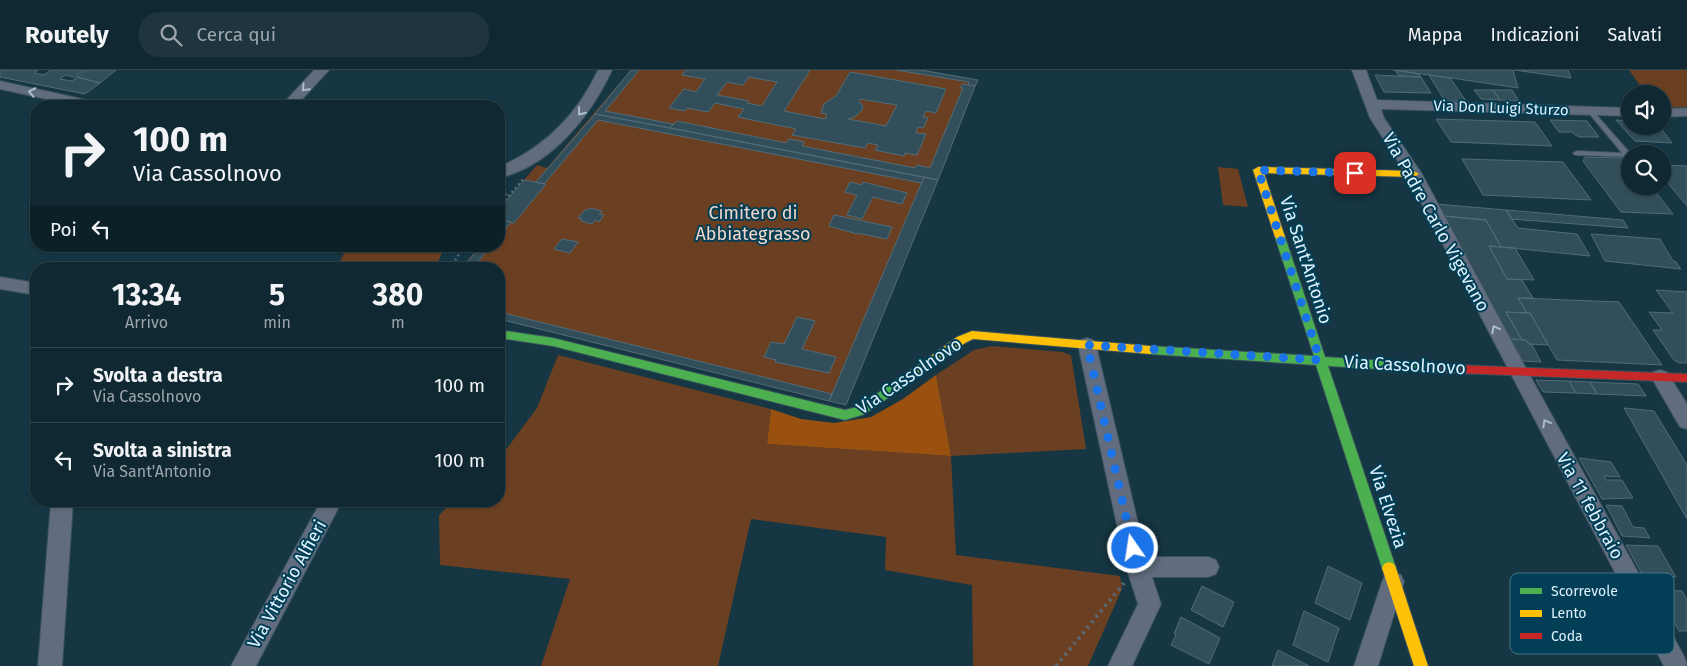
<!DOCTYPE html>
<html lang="it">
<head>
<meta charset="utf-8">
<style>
  :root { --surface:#102832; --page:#1e343e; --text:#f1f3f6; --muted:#9ca6ac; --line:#30444d }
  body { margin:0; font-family:"Fira Sans",sans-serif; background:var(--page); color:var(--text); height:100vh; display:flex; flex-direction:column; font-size:19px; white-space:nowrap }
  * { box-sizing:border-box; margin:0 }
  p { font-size:16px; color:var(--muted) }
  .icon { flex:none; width:28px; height:28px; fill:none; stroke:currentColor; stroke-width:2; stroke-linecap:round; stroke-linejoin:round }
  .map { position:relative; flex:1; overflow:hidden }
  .panel { position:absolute; left:30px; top:192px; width:475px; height:245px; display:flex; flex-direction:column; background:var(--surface); border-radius:20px; box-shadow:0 1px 4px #0004,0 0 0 1px var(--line) }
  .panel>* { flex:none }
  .top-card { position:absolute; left:30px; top:30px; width:475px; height:152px; border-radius:20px; box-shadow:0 1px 4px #0004,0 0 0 1px var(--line); background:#102832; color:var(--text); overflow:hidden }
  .controls { position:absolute; left:1621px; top:15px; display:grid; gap:10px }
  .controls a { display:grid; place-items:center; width:50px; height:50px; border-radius:50%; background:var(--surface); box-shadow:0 1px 4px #0004,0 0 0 1px var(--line); font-size:25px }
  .pin { position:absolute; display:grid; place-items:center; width:42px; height:42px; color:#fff; margin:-21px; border-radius:10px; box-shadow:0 2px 8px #0006 }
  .me { position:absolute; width:55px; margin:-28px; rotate:347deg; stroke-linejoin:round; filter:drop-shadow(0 0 4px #0008) }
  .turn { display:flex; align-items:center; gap:18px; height:105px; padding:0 20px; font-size:22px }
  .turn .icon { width:65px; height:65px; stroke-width:2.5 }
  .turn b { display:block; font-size:35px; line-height:42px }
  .then { display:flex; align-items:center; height:48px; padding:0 20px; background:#0003; gap:10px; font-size:19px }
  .eta { display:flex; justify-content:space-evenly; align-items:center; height:85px; text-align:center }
  .eta b { font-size:30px; font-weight:700; line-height:35px }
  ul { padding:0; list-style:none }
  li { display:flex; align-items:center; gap:15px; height:75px; padding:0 20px; border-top:1px solid var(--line) }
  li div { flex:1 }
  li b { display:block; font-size:19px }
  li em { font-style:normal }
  header { display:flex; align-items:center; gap:30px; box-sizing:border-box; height:70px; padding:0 25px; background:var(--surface); border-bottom:1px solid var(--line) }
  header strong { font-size:24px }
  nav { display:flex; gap:28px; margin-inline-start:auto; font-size:18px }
  .search { width:350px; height:45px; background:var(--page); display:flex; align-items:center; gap:12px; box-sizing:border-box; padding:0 18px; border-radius:20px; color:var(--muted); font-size:19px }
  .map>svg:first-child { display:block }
  .green { fill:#6b4022 }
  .forest { fill:#9a510f }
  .building { fill:#324e5a; stroke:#506c78; fill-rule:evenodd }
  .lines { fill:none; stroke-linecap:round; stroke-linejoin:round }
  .lane-casing { stroke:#38525c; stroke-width:2 }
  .street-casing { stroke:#38525c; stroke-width:2 }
  .fast-casing { stroke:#38525c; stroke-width:2 }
  .slow-casing { stroke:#38525c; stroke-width:2 }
  .jam-casing { stroke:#38525c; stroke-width:2 }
  .path-far1 { stroke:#596976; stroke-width:2.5; stroke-dasharray:2 3; stroke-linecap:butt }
  .path { stroke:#596976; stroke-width:4; stroke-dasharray:2.5 4.5; stroke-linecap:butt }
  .lane { fill:#616c7e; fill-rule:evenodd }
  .street { fill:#616c7e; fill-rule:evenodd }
  .fast { fill:#4caf50; fill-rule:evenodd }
  .slow { fill:#ffc107; fill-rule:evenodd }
  .jam { fill:#c62828; fill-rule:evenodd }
  .oneway { stroke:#abbcca }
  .route { stroke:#1a73e8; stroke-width:9; stroke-dasharray:0 16.2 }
  .labels { text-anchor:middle; stroke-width:4; stroke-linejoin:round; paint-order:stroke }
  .far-street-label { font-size:15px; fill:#ddf1fc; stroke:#023e55 }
  .park-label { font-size:18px; fill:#efd6c8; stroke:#023e55 }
  .street-label { font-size:18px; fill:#ddf1fc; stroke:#023e55 }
  .key { fill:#023e55; stroke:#447487; stroke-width:1 }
  .key-label { font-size:14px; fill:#ddf1fc }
</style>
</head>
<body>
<header>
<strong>Routely</strong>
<div class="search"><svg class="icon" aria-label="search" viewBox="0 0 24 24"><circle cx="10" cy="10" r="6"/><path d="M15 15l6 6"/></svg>Cerca qui</div>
<nav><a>Mappa</a><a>Indicazioni</a><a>Salvati</a></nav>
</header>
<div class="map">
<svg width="1687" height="596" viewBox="0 0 1687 596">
  <rect width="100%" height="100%" fill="#153642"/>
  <!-- green -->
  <path class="green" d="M631,0H921L978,10L846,335L499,249V199H460L480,176H499V139L537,95L547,98Z
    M1629,0H1687V37L1663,38L1662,24H1646Z
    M1218,97L1238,99L1248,137L1223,135Z
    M348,176H445L435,199H336Z
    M992,276L1062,282L1071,285L1086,379L951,386L956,485L1120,506L1122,519L1088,596H973L972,515L885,500L886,467L751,449L718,596H541L570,509L440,495L439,445L454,431H499V389L537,338L558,285L771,339L767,374L951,386L936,305L974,280Z"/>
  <!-- forest -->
  <path class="forest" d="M936,305L951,386L767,374L771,339L801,349L834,353L871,347L903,329Z"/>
  <!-- building -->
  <path class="building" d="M0,0H38L34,3L44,5L51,0H84L74,7L65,5L60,9L72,11L77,7L100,13L85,24L0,7Z
    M86,0H116L100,13L77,7Z
    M631,0H639L605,41L673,54L670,58L595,44Z
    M686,0H810L784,41L825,49L827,44L821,43L824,34L836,26L850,2L946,19L936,43L926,41L923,47L928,48L923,58L918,57L916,63L926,64L917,85L905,83L904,86L875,80L878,75L868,73L865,78L792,65L796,59L738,47L744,39L715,33L708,42L687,38L685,41L669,38L684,19L696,22L705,9L682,5ZM749,7L777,12L762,36L747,33L749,31L717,25L727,12L743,15ZM860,29L897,35L886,56L848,49L856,46L862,40L863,36L859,31Z
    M896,0H921L978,10L975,16L968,15L969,12Z
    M1393,0H1513L1518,18L1458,9Z
    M1395,0L1419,4L1421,7L1399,6Z
    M1514,0H1568L1571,8Z
    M1375,5L1421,7L1431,23L1384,22Z
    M1429,5L1450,8L1466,31H1445Z
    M962,14L975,16L938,110L670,58L677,51L786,73L789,69L804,72L802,76L915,98L917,95L930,98L963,18H961Z
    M1474,20H1493L1500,30L1481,29Z
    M1493,20H1512L1519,31L1500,30Z
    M595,44L670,58L924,107L922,113L598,50L544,114L536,112Z
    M1436,49L1535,52L1552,76L1451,72Z
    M1550,50L1587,51L1599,67H1580L1575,65L1572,62H1559Z
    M1616,50L1628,51L1630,56H1654L1663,61L1672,73L1635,71Z
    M1585,87L1628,88L1630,116H1651L1673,144L1621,142L1583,91Z
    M1462,89L1563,92L1591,130L1483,125Z
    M1662,95L1687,96V136L1662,106Z
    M924,107L938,110L846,335L829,331Z
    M524,110L546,114L514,153L499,149V139Z
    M850,112L862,115L863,112L907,123L902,134L873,127L862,149L847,145L857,125L845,122Z
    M1436,134L1506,140L1518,158L1577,164L1590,186L1501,177L1486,150L1444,146Z
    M590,138L602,141L599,144L604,145L599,152L595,150L592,154L581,151L582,149L578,148L585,140H588Z
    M1506,140L1623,150L1628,158L1511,149Z
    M834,145L892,157L887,169L857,163V164L829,156Z
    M1444,146L1486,150L1501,177L1489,176L1507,209L1522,210L1533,228H1518L1527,243L1506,242L1522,270L1511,269Z
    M499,149L511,152L499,167Z
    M1591,164L1660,169L1673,191L1676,192L1681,199L1605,191Z
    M562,169L578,172L570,183L554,179Z
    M481,176H491L472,199H461Z
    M1489,176L1515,178L1534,210L1507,209Z
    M1656,220L1687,222V293H1679L1674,290L1653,260H1662L1649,242L1673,243Z
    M1518,228L1619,232L1662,295L1557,290L1530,243H1527Z
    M499,242L832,324L829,331L499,249Z
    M1506,242L1530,243L1548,275L1529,274L1526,270H1522Z
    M797,247L815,251L802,279L836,287L829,303L775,292L776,290L764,287L771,272L784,274Z
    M1511,269L1526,270L1529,274L1532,275L1541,292L1523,291Z
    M1536,310L1569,311L1576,323L1543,322Z
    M1569,311L1590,312L1597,324L1576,323Z
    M1590,312L1638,314L1646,326L1597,324Z
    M1624,338L1654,341L1687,395V449Z
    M1579,388L1611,392L1620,407L1604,406L1606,410H1622L1633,428L1602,429Z
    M1606,435L1622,436L1633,457L1644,458L1650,468L1622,466Z
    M1626,475L1658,476L1676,507L1643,506Z
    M1328,496L1362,513L1350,550L1315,533Z
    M1202,516L1234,532L1223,557L1191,540Z
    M1656,520L1682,521L1687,530V561H1679L1668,542H1675L1670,535L1664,534Z
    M1304,541L1339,558L1328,592L1293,575Z
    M1181,547L1220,568L1209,594L1171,575L1176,565L1174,564Z
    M1278,580L1309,596H1272Z"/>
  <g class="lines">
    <!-- lane casing -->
    <g class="lane-casing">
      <path id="lane" d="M1590,39L1592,40L1630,83V87L1575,85L1573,83L1577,81L1622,83L1588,42L1587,41Z"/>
    </g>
    <!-- street casing -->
    <g class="street-casing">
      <path id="street" d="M314,0H329L296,36H281Z
        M598,0H612C591,46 551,96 499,108V97C545,77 577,45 598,0Z
        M1352,0H1366L1377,30L1630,38V46L1381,39L1384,48L1422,104L1527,300L1685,588L1687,596H1664L1406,104L1370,48Z
        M0,11L96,32L101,33L103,36H78L0,19Z
        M1687,38V46L1662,47V39Z
        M0,207L36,213V225L0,219Z
        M1087,268L1093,270L1096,275L1146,487H1208L1216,490L1219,497L1216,504L1208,507H1152L1161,534L1132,596H1108L1138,534L1126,497L1078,275L1081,270Z
        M1660,300L1667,302L1687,334V359L1680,357L1651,307L1653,302Z
        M51,431H73L62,596H38Z
        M321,431H342L256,596H231Z
        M1393,502L1401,505L1404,512L1378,596H1354L1382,512L1385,505Z"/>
    </g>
    <!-- fast casing -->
    <g class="fast-casing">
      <path id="fast" d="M1280,164L1285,167L1325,287L1431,294L1437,298L1431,302L1328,296L1396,498L1394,502L1389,504L1384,502L1382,498L1316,295L1150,284L1144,280L1150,276L1314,286L1275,167Z
        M499,260L553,268L845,340L858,337L914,298H922L924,301L922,304L865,344L845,350L553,276L499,268Z"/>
    </g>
    <!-- slow casing -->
    <g class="slow-casing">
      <path id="slow" d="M1258,97L1414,101L1419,104L1414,107L1264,103L1285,167L1280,170L1275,167L1253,100Z
        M972,261L1150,276L1156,280L1150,284L973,269L965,273L922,304H914L912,301L914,298L957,267Z
        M1389,492L1394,494L1396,498L1428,596H1414L1382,498L1384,494Z"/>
    </g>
    <!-- jam casing -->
    <g class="jam-casing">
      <path id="jam" d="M1431,294L1687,304V312L1431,302L1425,298Z"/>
    </g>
    <!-- path-far1 -->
    <path class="path-far1" d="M503,114L507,127
      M499,126L508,128
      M499,131L507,128
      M499,138L524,108
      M450,199L464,176"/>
    <!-- path -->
    <path class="path" d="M1056,596L1124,513"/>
    <!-- lane -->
    <use href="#lane" class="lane"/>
    <!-- street -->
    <use href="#street" class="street"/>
    <!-- fast -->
    <use href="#fast" class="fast"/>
    <!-- slow -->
    <use href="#slow" class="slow"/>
    <!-- jam -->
    <use href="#jam" class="jam"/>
  </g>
  <!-- one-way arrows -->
  <defs><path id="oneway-chevron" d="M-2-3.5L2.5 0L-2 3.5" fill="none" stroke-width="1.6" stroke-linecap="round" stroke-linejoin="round" transform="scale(1.25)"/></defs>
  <g class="oneway">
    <use href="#oneway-chevron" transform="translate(305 18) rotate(133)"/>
    <use href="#oneway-chevron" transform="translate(32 22) rotate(-168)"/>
    <use href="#oneway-chevron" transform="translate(581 42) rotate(129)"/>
    <use href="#oneway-chevron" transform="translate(1495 259) rotate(-118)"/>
    <use href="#oneway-chevron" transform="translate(1546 353) rotate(-119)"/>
  </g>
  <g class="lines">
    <!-- route -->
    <path class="route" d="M1133,478L1087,275L1320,290L1258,100L1355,103"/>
  </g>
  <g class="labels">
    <!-- far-street labels -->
    <g class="far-street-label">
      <text transform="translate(1501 38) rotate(2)" y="5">Via Don Luigi Sturzo</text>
    </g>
    <!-- park labels -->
    <g class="park-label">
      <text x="753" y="149">Cimitero di<tspan x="753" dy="21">Abbiategrasso</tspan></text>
    </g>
    <!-- street labels -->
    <g class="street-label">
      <text transform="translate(1436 152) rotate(61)" y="6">Via Padre Carlo Vigevano</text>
      <text transform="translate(1306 190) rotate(72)" y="6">Via Sant'Antonio</text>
      <text transform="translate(1405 295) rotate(3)" y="6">Via Cassolnovo</text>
      <text transform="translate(909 306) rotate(-34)" y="6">Via Cassolnovo</text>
      <text transform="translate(1590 436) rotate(61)" y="6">Via 11 febbraio</text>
      <text transform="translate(1388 437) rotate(72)" y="6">Via Elvezia</text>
      <text transform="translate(287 514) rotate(-61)" y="6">Via Vittorio Alfieri</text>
    </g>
  </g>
  <!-- legend -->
  <rect x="1510" y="503" width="164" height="81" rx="8" class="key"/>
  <rect x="1520" y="518" width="22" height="6" fill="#4caf50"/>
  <rect x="1520" y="540" width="22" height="7" fill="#ffc107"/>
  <rect x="1520" y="563" width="22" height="6" fill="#c62828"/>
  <g class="key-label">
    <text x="1551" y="526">Scorrevole</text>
    <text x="1551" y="548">Lento</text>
    <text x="1551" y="571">Coda</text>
  </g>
</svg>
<div class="controls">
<a><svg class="icon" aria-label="sound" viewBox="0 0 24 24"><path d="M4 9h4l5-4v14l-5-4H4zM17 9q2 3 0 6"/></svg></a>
<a><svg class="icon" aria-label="search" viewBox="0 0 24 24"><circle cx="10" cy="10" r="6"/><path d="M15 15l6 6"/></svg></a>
</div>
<div class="pin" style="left:1355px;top:103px;background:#d93025"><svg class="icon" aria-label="arrive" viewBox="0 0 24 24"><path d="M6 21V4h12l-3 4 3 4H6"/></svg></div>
<svg class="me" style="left:1133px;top:478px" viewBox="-20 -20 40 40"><circle r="17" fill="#1a73e8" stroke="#fff" stroke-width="3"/><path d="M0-11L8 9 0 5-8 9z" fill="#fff"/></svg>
<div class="top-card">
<div class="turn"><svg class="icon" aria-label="right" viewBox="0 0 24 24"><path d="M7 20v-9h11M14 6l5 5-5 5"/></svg><div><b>100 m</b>Via Cassolnovo</div></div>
<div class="then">Poi<svg class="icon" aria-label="left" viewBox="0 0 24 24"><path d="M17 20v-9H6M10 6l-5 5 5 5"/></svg></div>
</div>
<section class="panel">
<div class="eta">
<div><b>13:34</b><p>Arrivo</p></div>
<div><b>5</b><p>min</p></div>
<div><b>380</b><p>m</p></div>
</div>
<ul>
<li><svg class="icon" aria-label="right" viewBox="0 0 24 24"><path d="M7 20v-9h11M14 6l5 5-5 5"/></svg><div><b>Svolta a destra</b><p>Via Cassolnovo</p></div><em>100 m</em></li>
<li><svg class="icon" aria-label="left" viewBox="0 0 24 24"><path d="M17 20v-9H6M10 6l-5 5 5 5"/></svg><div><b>Svolta a sinistra</b><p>Via Sant'Antonio</p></div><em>100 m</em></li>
</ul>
</section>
</div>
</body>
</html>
